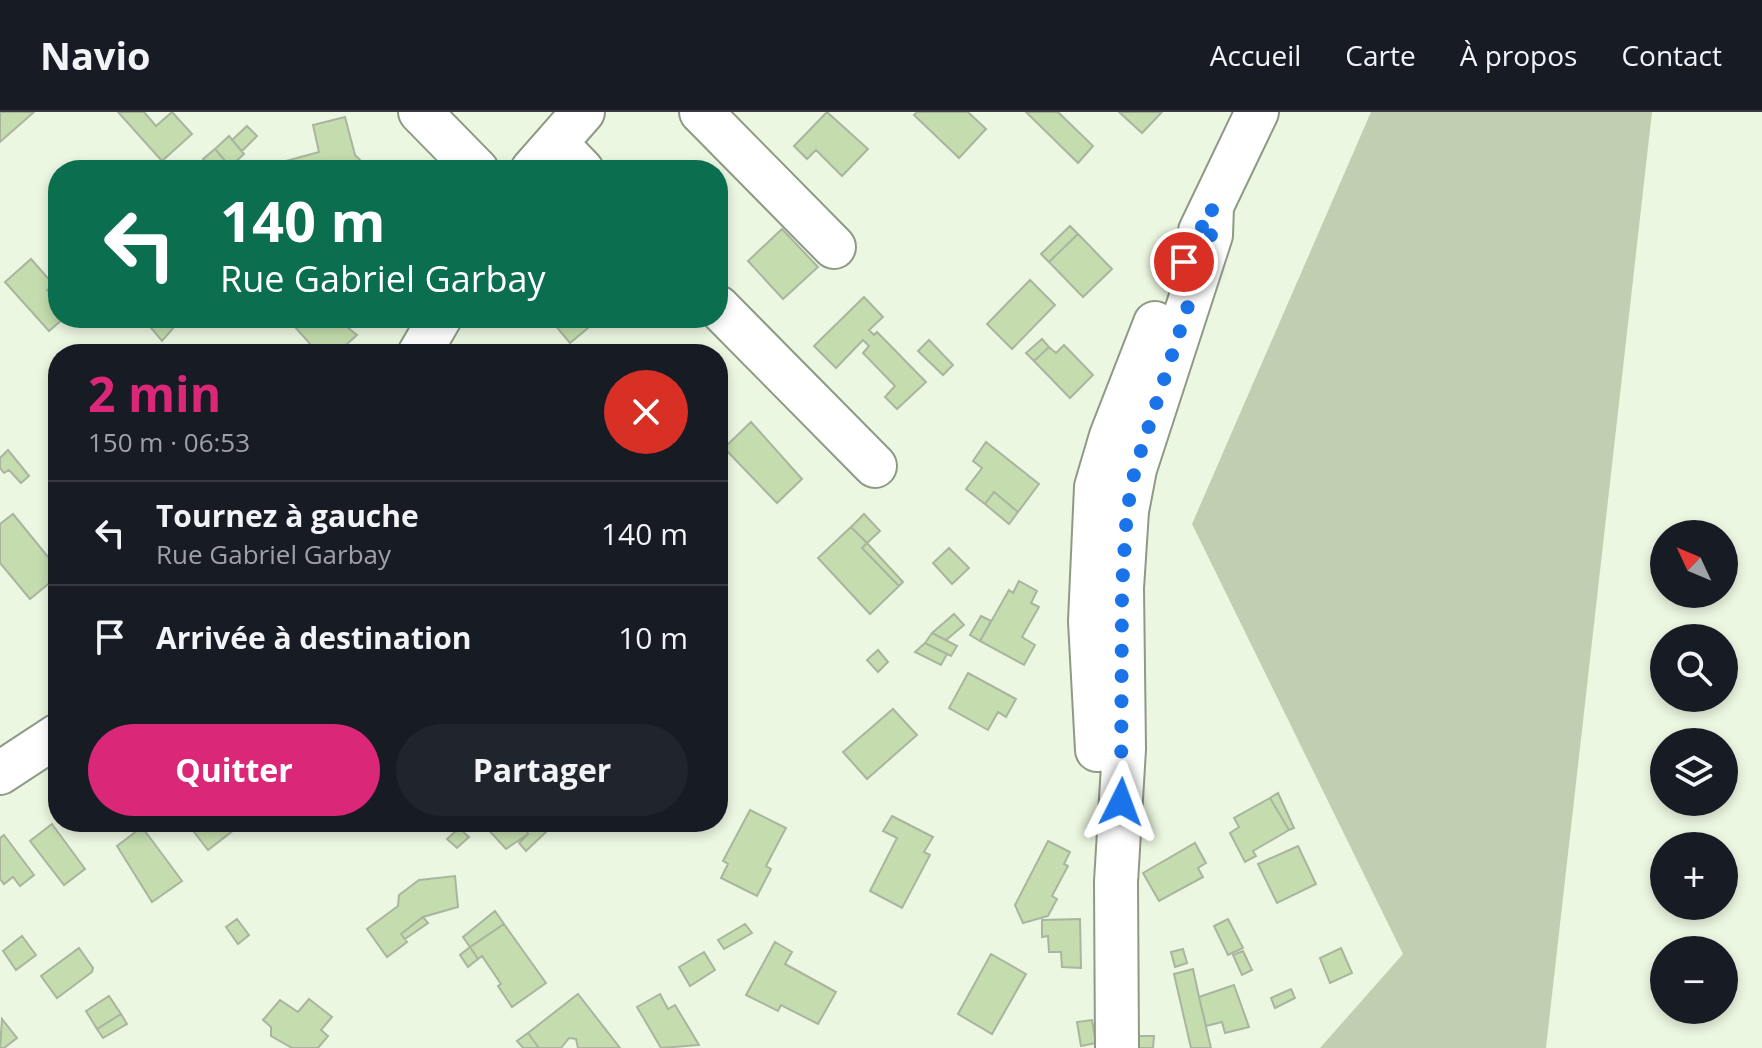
<!DOCTYPE html>
<html lang="fr">
<head>
<meta charset="utf-8">
<style>
  :root { --surface:#171b24; --page:#20242c; --text:#f1f3f6; --muted:#9ea1a6; --line:#363941; --accent:#db2777 }
  body { margin:0; font-family:"Open Sans",sans-serif; background:var(--page); color:var(--text); height:100vh; display:flex; flex-direction:column; font-size:30px; white-space:nowrap }
  * { box-sizing:border-box; margin:0 }
  p { font-size:26px; color:var(--muted) }
  .icon { flex:none; width:44px; height:44px; fill:none; stroke:currentColor; stroke-width:2; stroke-linecap:round; stroke-linejoin:round }
  .map { position:relative; flex:1; overflow:hidden }
  .sheet { position:absolute; left:48px; top:232px; width:680px; height:488px; display:flex; flex-direction:column; background:var(--surface); border-radius:32px; box-shadow:0 4px 12px #0003 }
  .sheet>* { flex:none }
  .top-card { position:absolute; left:48px; top:48px; width:680px; height:168px; border-radius:32px; box-shadow:0 4px 12px #0003; background:#0b6e4f; color:#fff; overflow:hidden }
  .needle { width:52px; rotate:314deg }
  .buttons { position:absolute; left:1650px; top:408px; display:grid; gap:16px }
  .buttons a { display:grid; place-items:center; width:88px; height:88px; border-radius:50%; background:var(--surface); box-shadow:0 4px 12px #0003; font-size:40px }
  .pin { position:absolute; display:grid; place-items:center; width:68px; height:68px; color:#fff; margin:-34px; border:4px solid #fff; border-radius:50%; box-shadow:0 2px 8px #0007 }
  .me { position:absolute; width:88px; margin:-44px; rotate:3deg; stroke-linejoin:round; filter:drop-shadow(0 0 6px #0008) }
  .turn { display:flex; align-items:center; gap:28px; height:168px; padding:0 40px; font-size:36px }
  .turn .icon { width:104px; height:104px; stroke-width:2.5 }
  .turn b { display:block; font-size:56px; line-height:68px }
  .round { display:grid; place-items:center; flex:none; width:84px; height:84px; border-radius:42px; background:var(--page) }
  .head { display:flex; align-items:center; justify-content:space-between; height:136px; padding:0 40px }
  h1 { font-size:48px; font-weight:700; line-height:60px; color:var(--accent) }
  .primary-button { display:flex; gap:16px; margin-top:auto; padding:16px 40px }
  .primary-button a { flex:1; height:92px; border-radius:48px; background:var(--accent); color:#fff; font-size:32px; font-weight:700; line-height:92px; text-align:center }
  .primary-button a+a { background:var(--page); color:var(--text) }
  ul { padding:0; list-style:none }
  li { display:flex; align-items:center; gap:24px; height:104px; padding:0 40px; border-top:2px solid var(--line) }
  li div { flex:1 }
  li b { display:block; font-size:30px }
  li em { font-style:normal }
  header { display:flex; align-items:center; gap:48px; box-sizing:border-box; height:112px; padding:0 40px; background:var(--surface); border-bottom:2px solid var(--line) }
  header strong { font-size:38px }
  nav { display:flex; gap:44px; margin-inline-start:auto; font-size:28px }
  .map>svg:first-child { display:block }
  .green { fill:#c0cfb1 }
  .building { fill:#c4dcae; stroke:#a9b59f; stroke-width:2 }
  .lines { fill:none; stroke-linecap:round; stroke-linejoin:round }
  .minor-casing { stroke:#8f9a86; stroke-width:46 }
  .minor { stroke:#fff; stroke-width:42 }
  .route { stroke:#1a73e8; stroke-width:14; stroke-dasharray:0 25.2 }
</style>
</head>
<body>
<header>
<strong>Navio</strong>
<nav><a>Accueil</a><a>Carte</a><a>À propos</a><a>Contact</a></nav>
</header>
<div class="map">
<svg width="1762" height="936" viewBox="0 0 1762 936">
  <rect width="100%" height="100%" fill="#ebf7e1"/>
  <!-- green -->
  <path class="green" d="M1371,0H1652L1546,936H1320L1403,842L1192,412Z"/>
  <!-- building -->
  <path class="building" d="M0,0H34L0,30Z
    M118,0H144L156,14L172,0L192,22L162,49Z
    M827,0L868,37L842,64L816,38L807,47L794,34Z
    M917,0H968L986,17L959,46L914,3Z
    M1026,0H1058L1093,34L1078,51Z
    M1119,0H1162L1142,21Z
    M345,5L355,43L370,58H288L286,49L319,40L313,13Z
    M247,14L257,24L242,39L232,28Z
    M229,24L244,42L230,55L215,37Z
    M215,37L226,50L217,58L203,47Z
    M1070,114L1078,122L1049,150L1041,142Z
    M782,117L818,155L783,187L748,149Z
    M1078,122L1112,157L1083,185L1049,150Z
    M31,147L53,172L47,178L58,191V206H64L49,219L5,170Z
    M1030,168L1055,193L1012,237L987,212Z
    M864,185L883,205L869,218L874,223L877,220L926,270L897,297L885,285L895,274L863,241L869,234L863,228L836,256L814,234Z
    M151,206H182L162,229L146,210Z
    M287,206H336L357,223L336,242H319Z
    M549,206H589L594,211L570,231Z
    M1042,227L1049,235L1034,249L1026,241Z
    M929,228L953,253L943,263L918,239Z
    M1064,233L1093,263L1070,286L1034,249L1049,235L1056,241Z
    M751,310L802,367L777,391L724,336Z
    M986,330L1039,372L1018,400L994,380L985,392L966,377L982,356L973,349Z
    M8,338L29,364L21,371L9,358L4,361L0,356V346Z
    M994,380L1018,400L1009,412L985,392Z
    M13,402L58,457V464L30,487L0,451V412Z
    M864,402L880,419L867,431L851,415Z
    M851,415L867,431L862,436L899,474L870,502L818,446Z
    M867,431L903,470L899,474L862,436Z
    M949,436L969,456L952,472L933,451Z
    M1019,469L1037,479L1031,491L1039,495L1022,525L1035,533L1024,553L980,529L1009,478L1013,481Z
    M954,502L964,513L946,528L932,521Z
    M981,504L991,509L980,529L970,523Z
    M932,521L957,534L951,544L925,531Z
    M925,531L947,542L941,553L915,540Z
    M878,538L888,550L878,560L867,548Z
    M968,561L1016,587L1006,605L998,600L988,618L949,596Z
    M893,597L917,623L867,667L843,640Z
    M1278,681L1294,716L1289,718L1270,686Z
    M1270,686L1289,718L1253,739L1256,744L1245,750L1230,721L1239,715L1234,706Z
    M750,698L786,716L766,754L771,757L757,784L721,766L728,752L723,749Z
    M892,704L933,725L924,740L930,743L902,796L870,779L897,726L883,719Z
    M191,710H236L239,714L208,738L188,712Z
    M489,710H522L528,722L506,737L485,714Z
    M522,710H538L547,719L526,739L519,731L528,722Z
    M52,712L85,757L64,773L30,729Z
    M142,715L182,769L152,790L117,734Z
    M459,716L469,725L457,736L447,727Z
    M4,723L34,763L20,774L13,765L4,772L0,767V726Z
    M1048,729L1070,740L1064,752L1068,754L1052,784L1057,787L1048,804L1023,811L1015,793Z
    M1195,731L1206,751L1198,756L1203,765L1159,789L1143,761Z
    M1298,734L1316,772L1277,791L1258,752Z
    M455,764L458,795L423,805L401,822L407,830L387,845L367,817L398,794L399,783L419,768Z
    M495,799L504,812L470,835L463,825Z
    M423,805L428,811L405,827L401,822Z
    M237,807L249,823L238,832L226,815Z
    M1080,807L1081,856L1062,855L1061,840H1049L1048,824L1042,825V808Z
    M1228,807L1243,836L1228,843L1214,814Z
    M504,812L546,871L512,895L498,874L501,872L482,844L478,847L470,835Z
    M745,812L752,821L724,837L718,828Z
    M22,824L36,843L16,858L3,839Z
    M775,830L792,840L785,852L836,880L818,912L781,893L778,899L746,883Z
    M470,835L478,847L468,855L460,843Z
    M79,836L93,856L92,860L57,886L41,864Z
    M1341,836L1352,861L1330,871L1320,846Z
    M1183,837L1187,851L1175,855L1171,840Z
    M1243,839L1252,858L1242,863L1233,843Z
    M704,840L715,858L690,874L679,855Z
    M991,842L1026,862L992,922L958,902Z
    M1193,857L1199,885L1211,936H1191L1174,862Z
    M1234,873L1249,915L1225,921L1222,910L1206,914L1199,885Z
    M1291,877L1295,886L1275,896L1271,886Z
    M578,882L620,936H578L576,927L569,926L561,936H539L528,921Z
    M660,882L668,897L675,893L699,933L661,936L637,895Z
    M109,884L121,902L97,917L86,899Z
    M309,887L332,905L321,918L328,924L318,936H292L271,924V915L263,908L280,888L298,900Z
    M121,902L127,912L103,926L97,917Z
    M2,907L17,926L4,936H0Z
    M1092,908L1096,931L1081,934L1077,910Z
    M528,921L539,936H523L517,929Z
    M1139,924H1154L1153,936H1139Z"/>
  <g class="lines">
    <!-- minor casing -->
    <g class="minor-casing">
      <path id="minor" d="M420,0L477,58
        M701,0L834,135
        M556,31L582,58
        M532,58L583,0
        M1200,119L1257,0
        M718,195L875,354
        M419,242L440,206
        M1097,638L1090,509L1096,375L1111,324L1155,211
        M0,661L58,623
        M1117,936L1116,770L1124,637L1122,476L1127,399L1135,357L1211,123L1212,95"/>
    </g>
    <!-- minor -->
    <use href="#minor" class="minor"/>
  </g>
  <g class="lines">
    <!-- route -->
    <path class="route" d="M1121,690L1122,476L1127,399L1135,357L1211,123L1212,95L1184,150"/>
  </g>
</svg>
<div class="buttons">
<a><svg class="needle" viewBox="-14 -14 28 28"><path d="M0-13l5 13h-10z" fill="#e53935"/><path d="M0 13l5-13h-10z" fill="#9ea1a6"/></svg></a>
<a><svg class="icon" aria-label="search" viewBox="0 0 24 24"><circle cx="10" cy="10" r="6"/><path d="M15 15l6 6"/></svg></a>
<a><svg class="icon" aria-label="layers" viewBox="0 0 24 24"><path d="M12 4l9 5-9 5-9-5zM3 14l9 5 9-5"/></svg></a>
<a>+</a>
<a>−</a>
</div>
<div class="pin" style="left:1184px;top:150px;background:#d93025"><svg class="icon" aria-label="arrive" viewBox="0 0 24 24"><path d="M6 21V4h12l-3 4 3 4H6"/></svg></div>
<svg class="me" style="left:1121px;top:690px" viewBox="-20 -20 40 40"><path d="M0-17L14 15 0 8-14 15z" fill="#1a73e8" stroke="#fff" stroke-width="4"/></svg>
<div class="top-card">
<div class="turn"><svg class="icon" aria-label="left" viewBox="0 0 24 24"><path d="M17 20v-9H6M10 6l-5 5 5 5"/></svg><div><b>140 m</b>Rue Gabriel Garbay</div></div>
</div>
<section class="sheet">
<div class="head"><div><h1>2 min</h1><p>150 m · 06:53</p></div><a class="round" style="background:#d93025;color:#fff"><svg class="icon" aria-label="close" viewBox="0 0 24 24"><path d="M6 6l12 12M18 6L6 18"/></svg></a></div>
<ul>
<li><svg class="icon" aria-label="left" viewBox="0 0 24 24"><path d="M17 20v-9H6M10 6l-5 5 5 5"/></svg><div><b>Tournez à gauche</b><p>Rue Gabriel Garbay</p></div><em>140 m</em></li>
<li><svg class="icon" aria-label="arrive" viewBox="0 0 24 24"><path d="M6 21V4h12l-3 4 3 4H6"/></svg><div><b>Arrivée à destination</b></div><em>10 m</em></li>
</ul>
<div class="primary-button"><a>Quitter</a><a>Partager</a></div>
</section>
</div>
</body>
</html>
